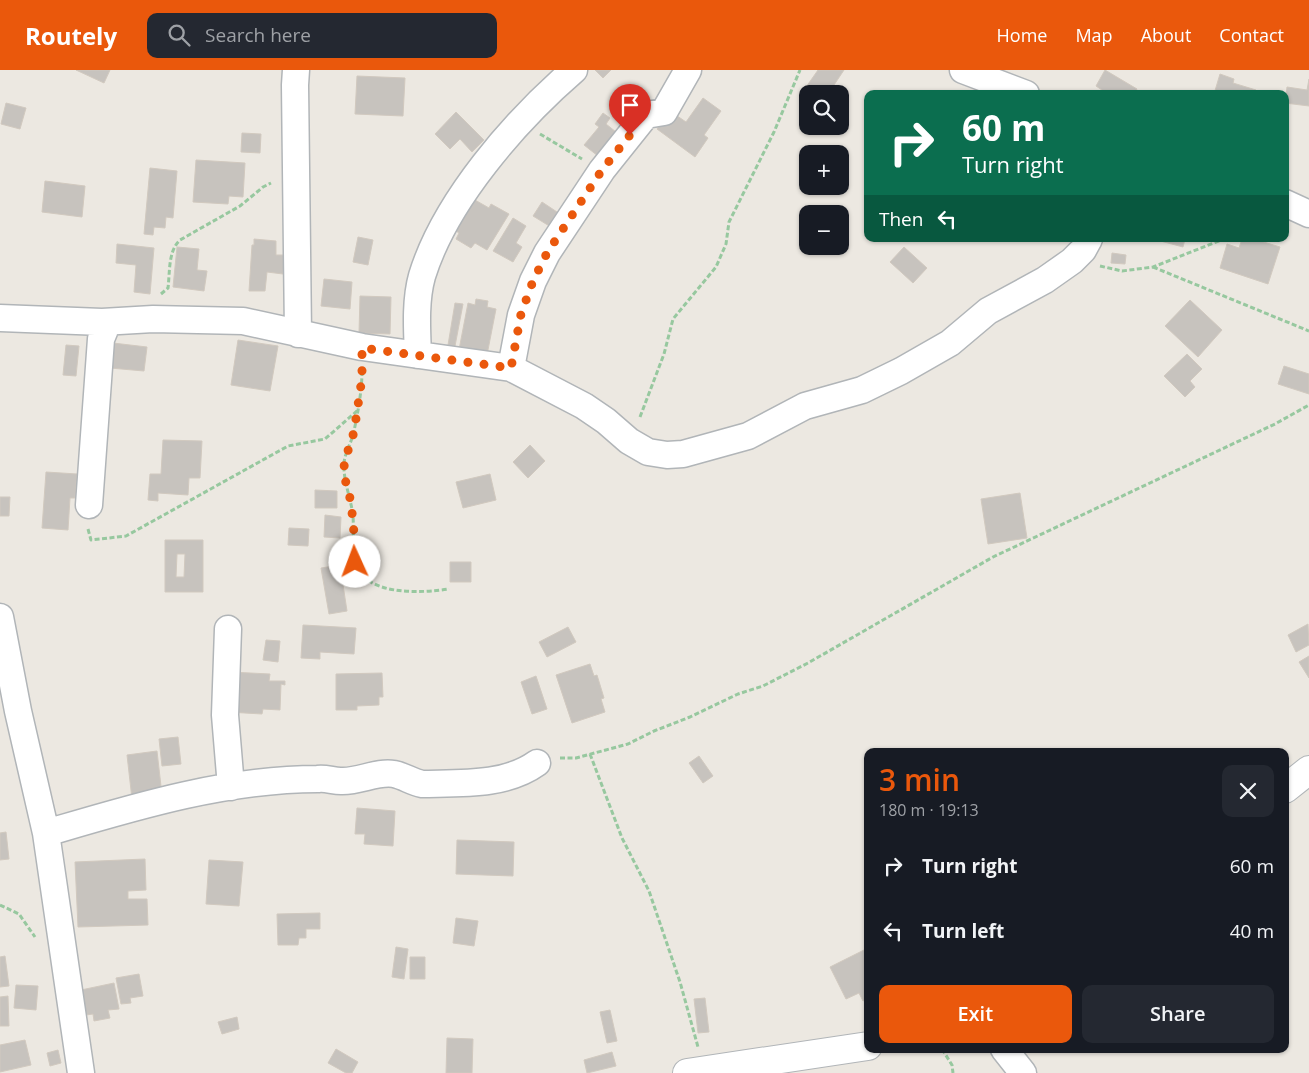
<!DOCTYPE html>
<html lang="en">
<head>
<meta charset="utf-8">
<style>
  :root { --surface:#171b24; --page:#242831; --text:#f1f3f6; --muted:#9ea1a6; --accent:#ea580c }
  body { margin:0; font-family:"Open Sans",sans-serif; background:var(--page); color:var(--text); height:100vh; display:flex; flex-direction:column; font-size:19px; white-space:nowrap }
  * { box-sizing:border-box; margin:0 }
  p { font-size:16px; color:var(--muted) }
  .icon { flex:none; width:28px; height:28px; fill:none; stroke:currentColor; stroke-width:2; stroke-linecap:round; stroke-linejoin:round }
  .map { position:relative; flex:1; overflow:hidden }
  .panel { position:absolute; left:864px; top:678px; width:425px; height:305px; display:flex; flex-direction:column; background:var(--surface); border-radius:10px; box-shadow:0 1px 4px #0004 }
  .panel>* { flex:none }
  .top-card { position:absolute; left:864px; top:20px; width:425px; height:152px; border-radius:10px; box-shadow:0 1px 4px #0004; background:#0b6e4f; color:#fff; overflow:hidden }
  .fabs { position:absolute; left:799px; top:15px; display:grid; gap:10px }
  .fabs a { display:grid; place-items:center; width:50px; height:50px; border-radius:10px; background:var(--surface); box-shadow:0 1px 4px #0004; font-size:25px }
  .pin { position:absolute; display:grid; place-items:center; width:42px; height:42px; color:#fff; margin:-51px -21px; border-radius:50% 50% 50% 0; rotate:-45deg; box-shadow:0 0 5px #0007 }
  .pin .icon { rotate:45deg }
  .me { position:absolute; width:55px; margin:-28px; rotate:358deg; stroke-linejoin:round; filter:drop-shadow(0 0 4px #0008) }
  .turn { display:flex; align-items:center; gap:18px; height:105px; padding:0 15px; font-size:22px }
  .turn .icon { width:65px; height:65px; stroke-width:2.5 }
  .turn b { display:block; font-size:35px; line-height:42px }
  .then { display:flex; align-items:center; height:48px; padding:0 15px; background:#0003; gap:10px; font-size:19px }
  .round { display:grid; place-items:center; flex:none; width:52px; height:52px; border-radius:10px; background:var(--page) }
  .summary { display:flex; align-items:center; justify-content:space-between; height:85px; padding:0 15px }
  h1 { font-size:30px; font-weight:600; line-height:38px; color:var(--accent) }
  .button { display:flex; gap:10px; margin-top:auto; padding:10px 15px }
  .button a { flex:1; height:58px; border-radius:10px; background:var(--accent); color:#fff; font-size:20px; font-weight:600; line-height:58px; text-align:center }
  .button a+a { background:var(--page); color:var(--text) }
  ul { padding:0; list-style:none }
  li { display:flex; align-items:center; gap:15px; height:65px; padding:0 15px }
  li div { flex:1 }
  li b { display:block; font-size:19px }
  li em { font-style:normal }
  header { display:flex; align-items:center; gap:30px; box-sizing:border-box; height:70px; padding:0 25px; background:var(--accent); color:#fff }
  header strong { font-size:24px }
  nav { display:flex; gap:28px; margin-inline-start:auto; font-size:18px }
  .search { width:350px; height:45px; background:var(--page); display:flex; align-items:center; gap:12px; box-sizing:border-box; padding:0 18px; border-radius:10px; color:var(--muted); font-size:19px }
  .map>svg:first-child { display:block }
  .building { fill:#c7c3be; stroke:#d1c9bf; fill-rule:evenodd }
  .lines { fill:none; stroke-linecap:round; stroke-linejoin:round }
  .minor-casing { stroke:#b1b5b8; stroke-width:29 }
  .tertiary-casing { stroke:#b1b5b8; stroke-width:30 }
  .path { stroke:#97c89f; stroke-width:3; stroke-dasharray:5 2.5; stroke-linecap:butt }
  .minor { stroke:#fff; stroke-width:26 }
  .tertiary { stroke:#fff; stroke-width:28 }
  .route { stroke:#ea580c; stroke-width:9; stroke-dasharray:0 16.2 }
</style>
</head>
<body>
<header>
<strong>Routely</strong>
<div class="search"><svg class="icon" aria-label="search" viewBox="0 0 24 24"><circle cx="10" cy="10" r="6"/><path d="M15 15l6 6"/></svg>Search here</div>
<nav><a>Home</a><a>Map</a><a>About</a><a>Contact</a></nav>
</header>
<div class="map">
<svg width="1309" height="1003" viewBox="0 0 1309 1003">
  <rect width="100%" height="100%" fill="#ece8e1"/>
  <!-- building -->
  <path class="building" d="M76,0H110L104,13Z
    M595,0H611L603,8Z
    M818,0H844L828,24H810L804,20Z
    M1105,0L1137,19L1134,24H1108L1096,16Z
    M1220,4L1234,9L1233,13L1256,20L1255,24H1214Z
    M357,6L405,8L403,46L355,44Z
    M1309,9V36L1285,33L1287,17L1307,20Z
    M703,28L721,41L704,65L708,68L695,87L657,59L670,41L686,52Z
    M6,33L26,38L20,59L1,54Z
    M456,42L484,70L472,82L460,69L450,79L435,64Z
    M603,43L610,48L606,54L616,62L598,86L584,75L599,57L595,54Z
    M242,63L261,64L260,83L241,82Z
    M196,90L245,93L243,127L229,126L228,134L193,132Z
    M150,98L177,101L173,148L166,147L165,158L154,157L153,165L144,164Z
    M45,111L85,116L82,147L42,142Z
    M475,130L489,138L491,134L509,144L487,180L475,173L471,178L456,169L459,163L456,161Z
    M542,132L560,144L551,157L533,146Z
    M513,148L526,156L516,173L522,177L513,192L493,181Z
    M358,167L373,170L368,195L353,192Z
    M254,169L276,171V185H285L283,204L267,202L265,221H249L252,175H254Z
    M1153,169H1185L1183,177Z
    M1242,169H1254L1280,177L1268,214L1220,198L1227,174L1239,178Z
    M117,174L154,178L150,224L134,222L136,195L116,193Z
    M177,177L199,179L197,200L207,201L204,221L173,217Z
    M904,177L927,198L913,213L890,192Z
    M1112,183L1126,185L1125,194L1111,193Z
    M324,209L352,212L350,239L321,236Z
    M360,226L391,227L390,264L359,263Z
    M476,229L488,231L487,237L496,239L486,290L458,285L468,233L475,235Z
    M1190,230L1222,260L1198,287L1165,256Z
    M455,233L463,234L455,276L448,275Z
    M238,270L278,276L270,321L231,315Z
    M113,273L147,277L144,301L110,298Z
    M66,275L79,276L76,306L63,305Z
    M1187,284L1202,299L1190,311L1195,317L1185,327L1164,306Z
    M1284,296L1309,304V324L1278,314Z
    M163,370L202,371L200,408H189L188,425L158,423V431L148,430L150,404H161Z
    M530,375L545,391L528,408L513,392Z
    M46,402L77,404L75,428H70L68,460L42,458Z
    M490,404L496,430L463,438L456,412Z
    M315,420L337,421V438H315Z
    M1020,423L1027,468L988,474L981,429Z
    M0,427H10L9,446H0Z
    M325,445L341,447L340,468L324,467Z
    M289,458L309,459L308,476L288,475Z
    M165,470H203V522H165ZM177,484H185L184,507H176Z
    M450,492H471V512H450Z
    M340,495L347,541L329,544L321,498Z
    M1308,554L1309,575L1296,582L1288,565Z
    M303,555L356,558L354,584L320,582V589L301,588Z
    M568,557L576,572L547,587L539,572Z
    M266,570L280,571L278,592L263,590Z
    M1309,586V608L1299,592Z
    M590,594L594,606L597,605L604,628L601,629L605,642L572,653L556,605Z
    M230,602L270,604L269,611H285V615L281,614L280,640L263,639L262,644L228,642Z
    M382,603L383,627H379V635L357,636V640H336V604Z
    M536,606L547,639L532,644L521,612Z
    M178,667L181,694L162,696L159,669Z
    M157,681L162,725L132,729L127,685Z
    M699,686L713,706L703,713L689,693Z
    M357,738L395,741L393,776L364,774L365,764H355Z
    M6,762L9,789L0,790V763Z
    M457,770L514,772L513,806L456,804Z
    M145,789L146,820L128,821V829H147L148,855L78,857L75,792Z
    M209,790L243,792L239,836L206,834Z
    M320,843V859H306V868H299L298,875H278L277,844Z
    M456,848L478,851L474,876L453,873Z
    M396,877L408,879L404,909L392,907Z
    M868,878V928L863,931L859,923L846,929L830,897Z
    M5,886L9,916L0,917V887Z
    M410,887H425V909H410Z
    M139,904L143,926L130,928L131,933L121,934L116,908Z
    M114,913L119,939L108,940L110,948L94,951L93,944L86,945L81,920Z
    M16,915L38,916L36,940L14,938Z
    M8,926L9,956H0V927Z
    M705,928L709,962L698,963L694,929Z
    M610,940L617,971L607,973L600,942Z
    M237,947L239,959L222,964L218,952Z
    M447,968L473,969L472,1003H446Z
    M25,970L31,995L0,1002V975Z
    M336,979L358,992L352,1003H346L328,993Z
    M58,980L61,993L50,996L47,983Z
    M612,982L616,996L587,1003L584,990Z"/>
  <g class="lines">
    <!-- minor casing -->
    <g class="minor-casing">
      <path id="minor" d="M296,0L295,15L298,264
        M963,0L1026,24
        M1285,133L1309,144
        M0,248L102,252L153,249L243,251L362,277L511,298L584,336L606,351L629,371L648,382L667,385L683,384L748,366L805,336L862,320L901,301L950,273L988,241L1045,210L1072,191L1083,180L1089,169
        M418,285C417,260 415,231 422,206C445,131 515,51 574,0
        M511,298L521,245L533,211L547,183L602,100L646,45L664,42L688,0
        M89,435L101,269L108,252
        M0,547L18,641L46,763L81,1003
        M228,559L225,645L231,717
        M46,763C134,737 225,709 318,709C326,708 333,711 341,711C359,712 377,701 394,704C404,706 412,712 422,714C461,713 505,716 537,693
        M1004,979L1023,1003"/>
    </g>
    <!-- tertiary casing -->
    <g class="tertiary-casing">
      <path id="tertiary" d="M1285,719L1309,700
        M687,1003L868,976"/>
    </g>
    <!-- path -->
    <path class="path" d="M540,64L582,89
      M1100,196L1122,201L1153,197L1224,169
      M1153,197L1309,261
      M161,224L168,218C170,202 168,181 180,170L240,136L263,117L271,113
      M362,301C362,320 358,342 354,361C352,372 345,382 344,393C343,411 351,428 353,446C354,460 352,477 355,491C363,527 422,523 449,519
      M640,347L664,284L673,249L716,197L726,174L729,152L774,62L800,0
      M88,459L91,470L126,466L288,376L325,369L357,341
      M590,684L622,768L649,821L680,912L698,977
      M560,688H576L628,674L654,661L690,647L738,624L763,616L808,593L993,487L1275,354L1309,335
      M0,835L19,844L35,867
      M942,979L952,995L953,1003"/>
    <!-- minor -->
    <use href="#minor" class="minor"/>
    <!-- tertiary -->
    <use href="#tertiary" class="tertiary"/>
  </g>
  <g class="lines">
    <!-- route -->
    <path class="route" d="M355,492L354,463L351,432L345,409L344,393L354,362L362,308V278L511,298L521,244L533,211L547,183L602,100L630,65"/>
  </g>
</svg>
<div class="fabs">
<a><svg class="icon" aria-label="search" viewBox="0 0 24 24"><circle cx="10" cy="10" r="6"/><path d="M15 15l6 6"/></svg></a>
<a>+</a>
<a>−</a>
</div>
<div class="pin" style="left:630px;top:65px;background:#d93025"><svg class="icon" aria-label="arrive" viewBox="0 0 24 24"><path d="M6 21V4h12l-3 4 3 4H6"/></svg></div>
<svg class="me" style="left:355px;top:492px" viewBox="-20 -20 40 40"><circle r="19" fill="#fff"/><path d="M0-13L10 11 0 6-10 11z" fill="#ea580c"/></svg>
<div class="top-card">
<div class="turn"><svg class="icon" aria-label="right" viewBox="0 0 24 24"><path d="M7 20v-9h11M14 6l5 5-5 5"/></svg><div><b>60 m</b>Turn right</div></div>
<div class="then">Then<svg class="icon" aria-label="left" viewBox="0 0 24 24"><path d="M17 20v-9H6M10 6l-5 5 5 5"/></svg></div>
</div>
<section class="panel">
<div class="summary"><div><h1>3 min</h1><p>180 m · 19:13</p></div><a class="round"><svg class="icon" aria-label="close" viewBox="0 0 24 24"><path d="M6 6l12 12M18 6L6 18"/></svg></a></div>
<ul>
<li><svg class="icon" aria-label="right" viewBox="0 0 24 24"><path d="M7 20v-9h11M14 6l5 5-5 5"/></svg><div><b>Turn right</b></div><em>60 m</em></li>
<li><svg class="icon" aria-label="left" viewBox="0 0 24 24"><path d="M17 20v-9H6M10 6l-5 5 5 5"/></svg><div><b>Turn left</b></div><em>40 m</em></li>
</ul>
<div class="button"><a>Exit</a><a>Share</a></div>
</section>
</div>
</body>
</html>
